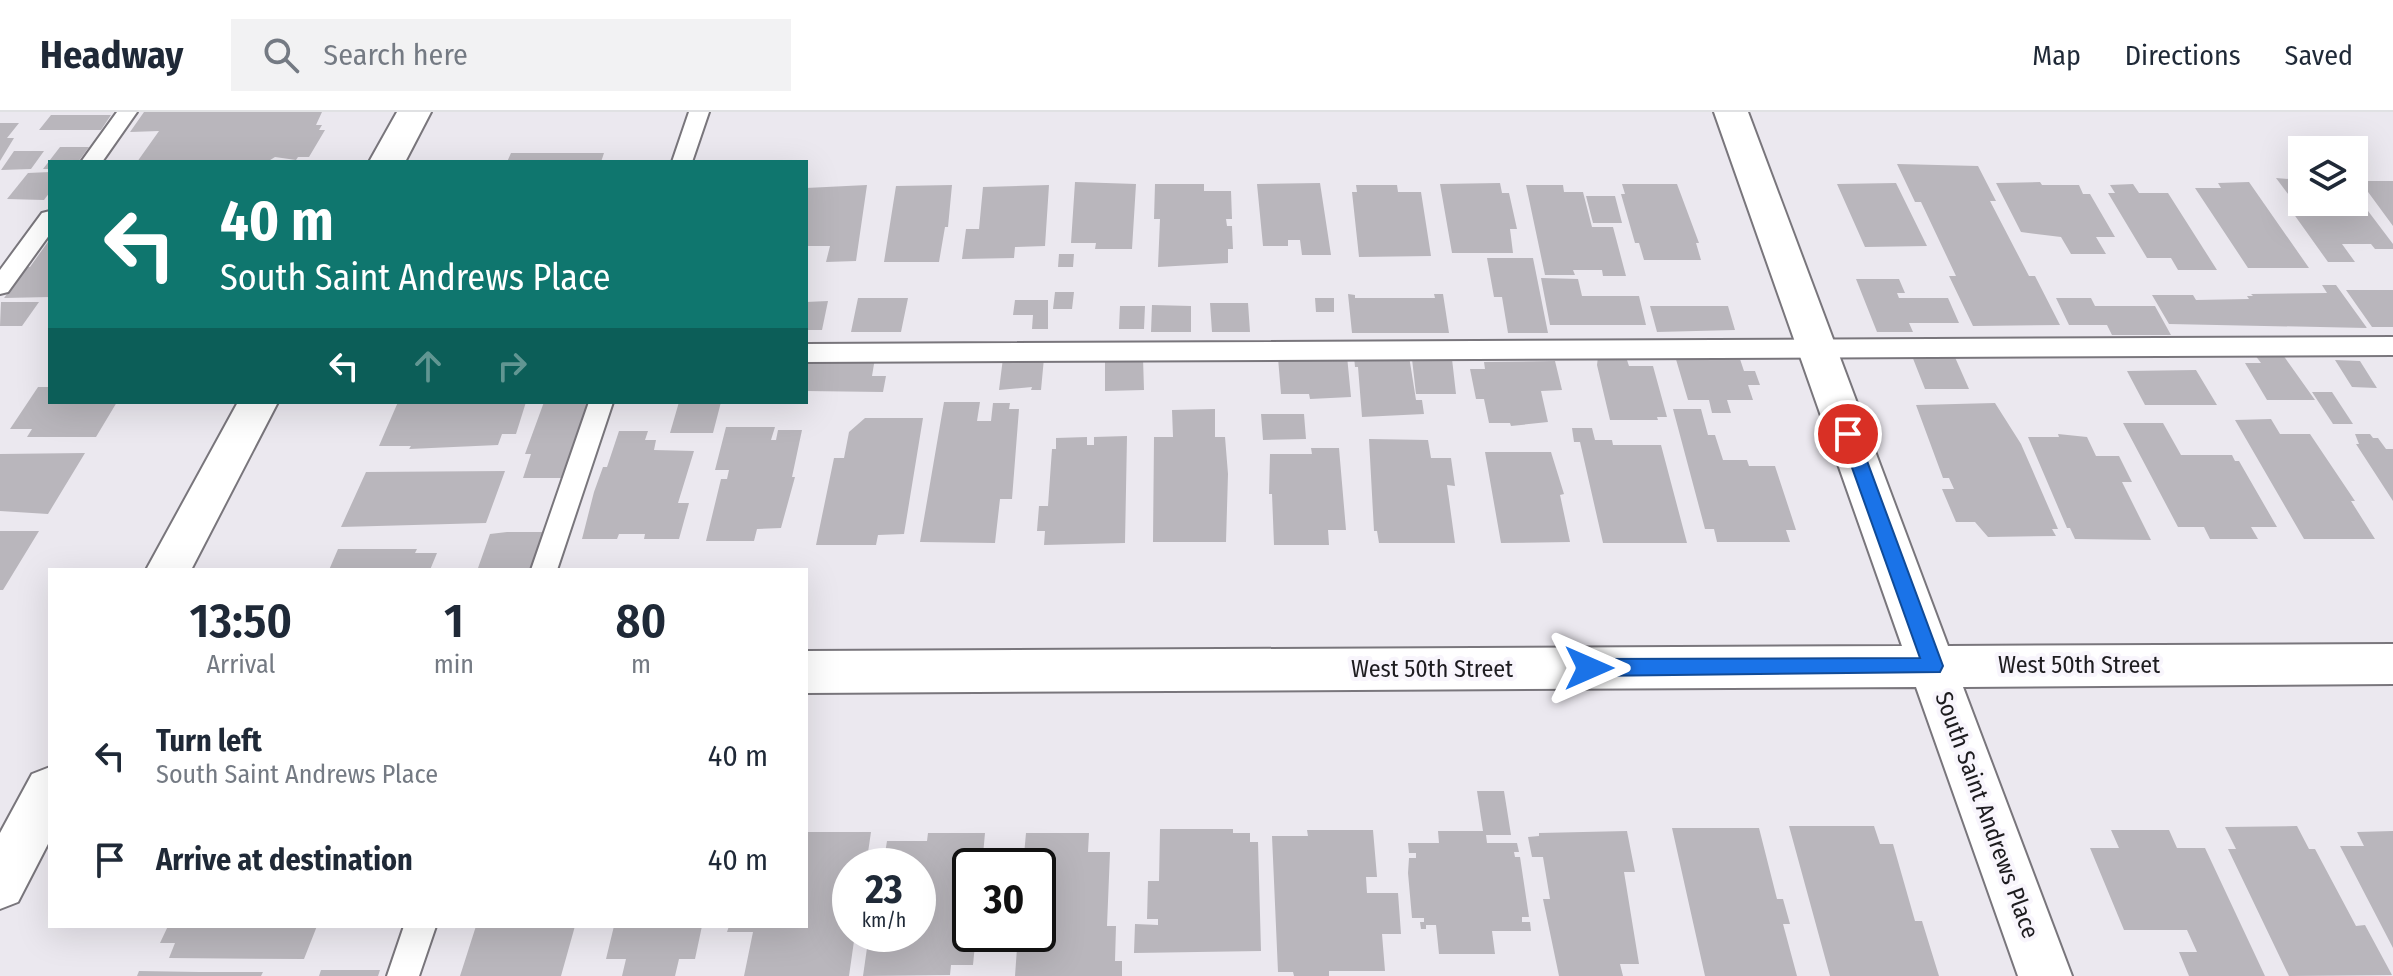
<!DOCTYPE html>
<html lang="en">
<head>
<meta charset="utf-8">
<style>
  :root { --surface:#fff; --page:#f2f2f3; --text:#1f2937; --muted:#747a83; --line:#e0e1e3 }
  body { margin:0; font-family:"Fira Sans Condensed",sans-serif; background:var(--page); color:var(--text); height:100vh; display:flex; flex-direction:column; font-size:30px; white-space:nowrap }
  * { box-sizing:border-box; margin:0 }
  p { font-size:26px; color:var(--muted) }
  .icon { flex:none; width:44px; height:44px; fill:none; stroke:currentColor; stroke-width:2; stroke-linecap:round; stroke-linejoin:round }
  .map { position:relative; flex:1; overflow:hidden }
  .side { position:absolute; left:48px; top:456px; width:760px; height:360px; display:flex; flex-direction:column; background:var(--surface); border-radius:0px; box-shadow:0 8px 32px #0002 }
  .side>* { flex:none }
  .top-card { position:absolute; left:48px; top:48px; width:760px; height:244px; border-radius:0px; box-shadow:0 8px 32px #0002; background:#0f766e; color:#fff; overflow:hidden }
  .tools { position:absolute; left:2288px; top:24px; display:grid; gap:16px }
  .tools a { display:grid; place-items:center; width:80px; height:80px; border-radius:0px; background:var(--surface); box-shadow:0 8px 32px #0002; font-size:40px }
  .speed { position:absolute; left:832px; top:736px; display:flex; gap:16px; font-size:40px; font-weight:700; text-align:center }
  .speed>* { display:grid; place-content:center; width:104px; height:104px; border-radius:50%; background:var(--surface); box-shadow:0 8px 32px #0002; line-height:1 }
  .speed small { font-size:20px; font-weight:400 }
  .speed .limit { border:4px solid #111; border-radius:12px; background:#fff; color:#111 }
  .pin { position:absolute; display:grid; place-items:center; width:68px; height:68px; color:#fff; margin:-34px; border:4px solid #fff; border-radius:50%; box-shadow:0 2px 8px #0007 }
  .me { position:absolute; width:88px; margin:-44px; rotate:90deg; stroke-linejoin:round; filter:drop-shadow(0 0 6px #0008) }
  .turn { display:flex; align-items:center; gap:28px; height:168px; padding:0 40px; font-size:36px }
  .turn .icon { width:104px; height:104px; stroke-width:2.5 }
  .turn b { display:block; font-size:56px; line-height:68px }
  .lanes { display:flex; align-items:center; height:76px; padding:0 40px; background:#0003; justify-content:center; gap:40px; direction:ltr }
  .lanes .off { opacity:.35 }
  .eta { display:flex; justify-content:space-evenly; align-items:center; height:136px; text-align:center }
  .eta b { font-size:48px; font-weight:600; line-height:56px }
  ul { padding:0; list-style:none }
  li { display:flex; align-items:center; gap:24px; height:104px; padding:0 40px }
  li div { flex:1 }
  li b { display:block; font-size:30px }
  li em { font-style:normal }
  header { display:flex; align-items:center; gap:48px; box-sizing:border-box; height:112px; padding:0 40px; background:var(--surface); border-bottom:2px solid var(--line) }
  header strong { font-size:38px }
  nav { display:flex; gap:44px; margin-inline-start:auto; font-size:28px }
  .search { width:560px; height:72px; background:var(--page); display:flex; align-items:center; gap:20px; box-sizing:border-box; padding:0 28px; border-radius:0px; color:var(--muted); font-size:30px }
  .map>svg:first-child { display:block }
  .building { fill:#b9b6bc }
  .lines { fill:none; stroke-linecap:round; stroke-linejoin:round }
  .service-casing { stroke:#79767c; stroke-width:4 }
  .minor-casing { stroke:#79767c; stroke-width:4 }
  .tertiary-casing { stroke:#79767c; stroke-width:4 }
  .service { fill:#fff; fill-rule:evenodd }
  .minor { fill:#fff; fill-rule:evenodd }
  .tertiary { fill:#fff; fill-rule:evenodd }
  .route { fill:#1a73e8; stroke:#114b97; stroke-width:2 }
  .labels { text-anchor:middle; stroke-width:8; stroke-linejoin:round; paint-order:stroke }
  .street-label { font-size:24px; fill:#1d1c1f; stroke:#f8f5fc }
</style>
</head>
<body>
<header>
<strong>Headway</strong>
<div class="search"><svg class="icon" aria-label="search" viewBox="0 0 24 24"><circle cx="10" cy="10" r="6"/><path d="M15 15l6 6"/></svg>Search here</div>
<nav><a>Map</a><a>Directions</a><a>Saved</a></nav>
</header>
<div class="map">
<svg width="2393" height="864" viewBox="0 0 2393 864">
  <rect width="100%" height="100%" fill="#ebe8ef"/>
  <!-- building -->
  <path class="building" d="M144,0H322L316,13H322L319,18H325L309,45H298L296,48L275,45L267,50H137L159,19L130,20Z
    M51,3H111L101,18H39Z
    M0,11H19L7,26H14L0,49Z
    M60,35H89L78,50H50V57H43Z
    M14,39H44L31,57L1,58Z
    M511,41H604L601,50H507Z
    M1897,52L1978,54L1996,89H1990L2029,164H2035L2060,213L1973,214L1949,164H1956L1921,90H1915Z
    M50,60V80L44,88L7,87L28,61Z
    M2276,66L2302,68V90H2353L2357,95H2365L2393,132V137H2375L2371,132H2342L2355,150H2328L2288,94H2297Z
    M2360,69H2393V114Z
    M1075,70L1136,72L1132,137H1095L1096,131H1071Z
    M2040,70L2042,73H2079L2083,82H2090L2115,125H2096L2106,142H2071L2061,125L2021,120L1996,71Z
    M2249,70L2309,156H2248L2195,76H2221L2218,71Z
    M1320,71L1331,143H1302L1300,128H1288V134H1263L1257,72Z
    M1500,71L1502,81H1509L1517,117H1510L1513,141H1452L1440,72Z
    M1896,71L1927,134L1865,135L1837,72Z
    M1155,72H1204V79H1231L1232,107H1226L1227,114H1232L1233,137H1228V151L1158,155L1160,107H1154Z
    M1622,72H1677L1699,131H1696L1701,148H1644L1639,131H1635L1621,82H1625Z
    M2133,72L2139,81H2168L2217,158H2178L2171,146H2147L2108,81H2115L2110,73Z
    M867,73L856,149L826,150L830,134H806V76Z
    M952,73L948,115H945L939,150H884L896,74Z
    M1049,73L1045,134L1015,135L1014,146L962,147L966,117H979L983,75Z
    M1356,73H1397L1398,80H1421L1431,144L1359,145L1352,80H1357Z
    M1526,73H1563L1564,80H1583L1592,115H1613L1626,164H1603L1602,158H1573L1575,163H1545Z
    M1586,84H1615L1622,111H1593Z
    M50,127V185L4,186L27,155H30Z
    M1059,142H1074L1073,155H1058Z
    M1487,146H1533L1548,221H1508L1502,185H1494Z
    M1541,166L1578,167L1582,184H1639L1646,213H1550Z
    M1856,167H1899L1905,181H1897L1899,186H1948L1959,211H1909L1913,220H1877Z
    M2322,173H2336L2367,216L2169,212L2152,183H2193L2196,188L2249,187L2247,184H2253L2251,182L2327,181Z
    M2346,178H2393V215H2372Z
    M1055,180H1074L1072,197H1053Z
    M1348,182L1355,183V186H1435L1434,182H1443L1449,221H1352Z
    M858,186H908L901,220H851Z
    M1315,186H1334V200H1316Z
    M2056,186H2091L2095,194H2155L2171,223H2112L2107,213H2069Z
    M1015,188H1048V217H1032L1033,203H1013Z
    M828,189L822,218H806V190Z
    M1,190H39L22,214H0Z
    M1210,191H1248L1250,220H1212Z
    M1152,193L1191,194V220H1151Z
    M1120,194H1145L1144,217H1119Z
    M1650,194H1728L1735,218L1657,220Z
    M1954,243L1969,277H1925L1912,244Z
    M2255,243H2283L2315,288H2267L2245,251H2261Z
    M1347,244L1351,285L1310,287L1309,282H1281L1278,246Z
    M1354,244H1409L1416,288H1422L1424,302L1362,305L1358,255H1355Z
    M1675,244H1739L1744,259H1755L1760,273H1748L1753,288H1727L1731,301H1712L1709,288H1688Z
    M1598,245H1626L1629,254H1653L1667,305H1657L1658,308H1610L1597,253Z
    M806,246H875L872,264H886L883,280L806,279Z
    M1003,246H1044L1041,278H1031L1032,275L999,278Z
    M1143,246L1144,278L1105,279V247Z
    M1412,247H1452L1456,282H1416Z
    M2335,248L2360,249L2377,276L2352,275Z
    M1555,249L1562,278L1541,279L1548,310L1511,314L1510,311H1489L1484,287H1476L1470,257H1485L1484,250Z
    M2196,258L2217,293H2145L2127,259Z
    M38,275H50V290H117L96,325H27L32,317H10Z
    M2312,280H2332L2353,312H2333Z
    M398,290H526L516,322H502L498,333L409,337L411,334H379Z
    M544,290H592L566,366H523L531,342H525Z
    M679,290H721L713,321H670Z
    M944,290H980L977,309H991L993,291H1010L1009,297H1019L1012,387H1000L995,431L920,430Z
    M1995,291L2021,332L2058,417H2052L2056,424L1988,425L1975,410H1956L1942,377H1954L1949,366H1943L1916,293Z
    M1215,297V325H1225L1228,362L1226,430H1153L1154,325H1173L1172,298Z
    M1673,297H1701L1708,323H1715L1723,348H1747L1749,354H1775L1796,418H1786L1790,430H1717L1714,417H1705Z
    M1261,302H1304L1306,327L1263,328Z
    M865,306H923L904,422L878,423L876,433H816L834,346H844L849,320Z
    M2271,307L2280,322H2310L2355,389H2351L2375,427H2304L2235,308Z
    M2123,311H2163L2181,343H2232L2235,349H2239L2277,415H2251L2258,427H2210L2204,415H2178Z
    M726,315H775L771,328H776L778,318H802L792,365H795L781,416L757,417L754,429H706L721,367H727L729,358H715Z
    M1572,316H1592L1595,328H1612L1613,333H1661L1687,431H1603L1580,330H1574Z
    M619,319H648L645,328H656L654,338L694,339L678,391H689L679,427H644L645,422H619L617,427H582L594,380L603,355H607Z
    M2058,322L2087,325L2096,344H2119L2132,370H2122L2151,428L2075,427L2070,416H2067L2028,325H2059Z
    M2355,322H2370L2373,326H2378L2386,337H2393V389L2356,332H2359Z
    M1127,324L1125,431L1044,433L1045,419H1037L1039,394H1048L1052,337H1056V326L1087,325V333H1094V325Z
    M1369,327L1428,328L1431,346H1451L1455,374L1447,373L1455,431H1379L1377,419H1374Z
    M1311,336H1339L1346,418H1328L1329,433H1274L1272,382H1269L1270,342H1312Z
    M1485,340H1551L1564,382L1560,383L1570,430L1501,431Z
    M85,341L48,402L0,399V342Z
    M505,359L486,411L341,415L366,360Z
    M0,419H39L3,478H0Z
    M507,420H547L535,457L478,456L490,422Z
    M338,437H417L415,441H437L430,458H329Z
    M1477,679H1504L1511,723H1486L1487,731H1517L1519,740H1514L1515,745H1520L1529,805H1522V810H1530L1531,819H1492L1495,842H1439L1436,813H1426V817H1421L1420,810H1424V806H1412L1408,761L1409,746H1416V741H1409L1408,731H1439L1438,719H1483Z
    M1789,714H1874L1880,732H1893L1915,809H1922L1939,864H1830Z
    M2297,714L2309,737H2315L2356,814L2365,813L2392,863L2289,864L2228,737H2236L2225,715Z
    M1672,716H1759L1777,787H1783L1790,812H1783L1797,864H1705Z
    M1160,717H1233V721H1250V730H1258L1261,839L1134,841L1135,812L1158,813V807H1147L1148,769H1159Z
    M1307,718H1373L1377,765H1366L1367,781H1398L1401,822H1382L1385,859H1329V864H1294L1293,860H1278L1272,724H1308Z
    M2111,718H2169L2177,736H2205L2265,864H2189L2179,840H2197L2187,818H2124L2090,736H2119Z
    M1627,719L1635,760H1624L1639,852H1620L1623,864H1559L1543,787H1550L1543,745H1532L1528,725L1539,724V721Z
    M2393,719V836L2340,734H2364L2357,720Z
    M806,720H871L866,754H850V822H855L849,864H744L753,820H727L729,814H806Z
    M928,721H985L982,754H970V822H976L973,853H951L950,863L863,864L869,822H918V754H883L887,729H927Z
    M1026,721H1089L1088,740H1110L1107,814H1116L1115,849H1122V864H1015L1018,822H1038V754H1023Z
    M168,814H317L304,847L169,846L175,831H160Z
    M476,814H575L561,864H460Z
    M614,814H702L695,847H679L675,864H622L626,847H606Z
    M321,858H380L378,864H319Z
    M139,859L199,860H263L261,864H137Z"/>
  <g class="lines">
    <!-- service casing -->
    <g class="service-casing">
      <path id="service" d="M117,0H137L102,50H81Z
        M689,0H709L692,50H672Z
        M50,99V122L8,180L0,182V158L42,101Z
        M2393,225V243L806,250V232Z
        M589,290H613L557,458H531Z
        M404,814H436L419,864H387Z"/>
    </g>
    <!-- minor casing -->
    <g class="minor-casing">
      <path id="minor" d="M1714,0H1748L1948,534L2393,532V572L1963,575L2072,864H2018L1916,575L806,581V539L1902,534Z"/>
    </g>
    <!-- tertiary casing -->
    <g class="tertiary-casing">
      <path id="tertiary" d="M397,0H431L405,50H369Z
        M238,290H278L191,458H146Z
        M50,655V728L18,790L0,797V721L32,662Z"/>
    </g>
    <!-- service -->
    <use href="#service" class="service"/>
    <!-- minor -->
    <use href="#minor" class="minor"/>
    <!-- tertiary -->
    <use href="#tertiary" class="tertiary"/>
  </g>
  <!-- route -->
  <path class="route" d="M1848,316L1857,322L1943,554L1940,560L1589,564L1582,562L1579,556L1582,550L1589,547L1920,546L1840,322Z"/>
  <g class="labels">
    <!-- street labels -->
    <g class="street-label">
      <text x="2079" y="561">West 50th Street</text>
      <text x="1432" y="565">West 50th Street</text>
      <text transform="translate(1987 703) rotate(70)" y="8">South Saint Andrews Place</text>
    </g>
  </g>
</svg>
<div class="tools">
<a><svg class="icon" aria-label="layers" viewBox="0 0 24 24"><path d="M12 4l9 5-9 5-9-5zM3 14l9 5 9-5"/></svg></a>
</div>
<div class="speed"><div>23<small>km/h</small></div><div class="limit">30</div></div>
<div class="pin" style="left:1848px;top:322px;background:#d93025"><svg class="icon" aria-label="arrive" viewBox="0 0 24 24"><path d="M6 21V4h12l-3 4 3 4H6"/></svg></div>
<svg class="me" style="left:1589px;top:556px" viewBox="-20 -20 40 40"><path d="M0-17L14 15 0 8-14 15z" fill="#1a73e8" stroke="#fff" stroke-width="4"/></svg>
<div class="top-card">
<div class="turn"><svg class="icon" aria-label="left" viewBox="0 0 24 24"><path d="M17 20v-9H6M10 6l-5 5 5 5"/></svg><div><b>40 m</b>South Saint Andrews Place</div></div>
<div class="lanes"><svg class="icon" aria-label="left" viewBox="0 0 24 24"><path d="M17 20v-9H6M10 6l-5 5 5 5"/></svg><svg class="icon off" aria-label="ahead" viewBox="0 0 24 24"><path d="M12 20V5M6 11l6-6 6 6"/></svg><svg class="icon off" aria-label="right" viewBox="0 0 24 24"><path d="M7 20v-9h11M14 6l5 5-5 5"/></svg></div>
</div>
<section class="side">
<div class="eta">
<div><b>13:50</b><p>Arrival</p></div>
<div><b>1</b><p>min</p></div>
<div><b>80</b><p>m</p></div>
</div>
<ul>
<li><svg class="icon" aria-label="left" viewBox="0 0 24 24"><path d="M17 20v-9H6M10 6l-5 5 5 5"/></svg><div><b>Turn left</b><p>South Saint Andrews Place</p></div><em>40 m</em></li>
<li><svg class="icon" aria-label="arrive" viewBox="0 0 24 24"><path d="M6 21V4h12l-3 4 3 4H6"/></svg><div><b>Arrive at destination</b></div><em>40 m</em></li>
</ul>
</section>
</div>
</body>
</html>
